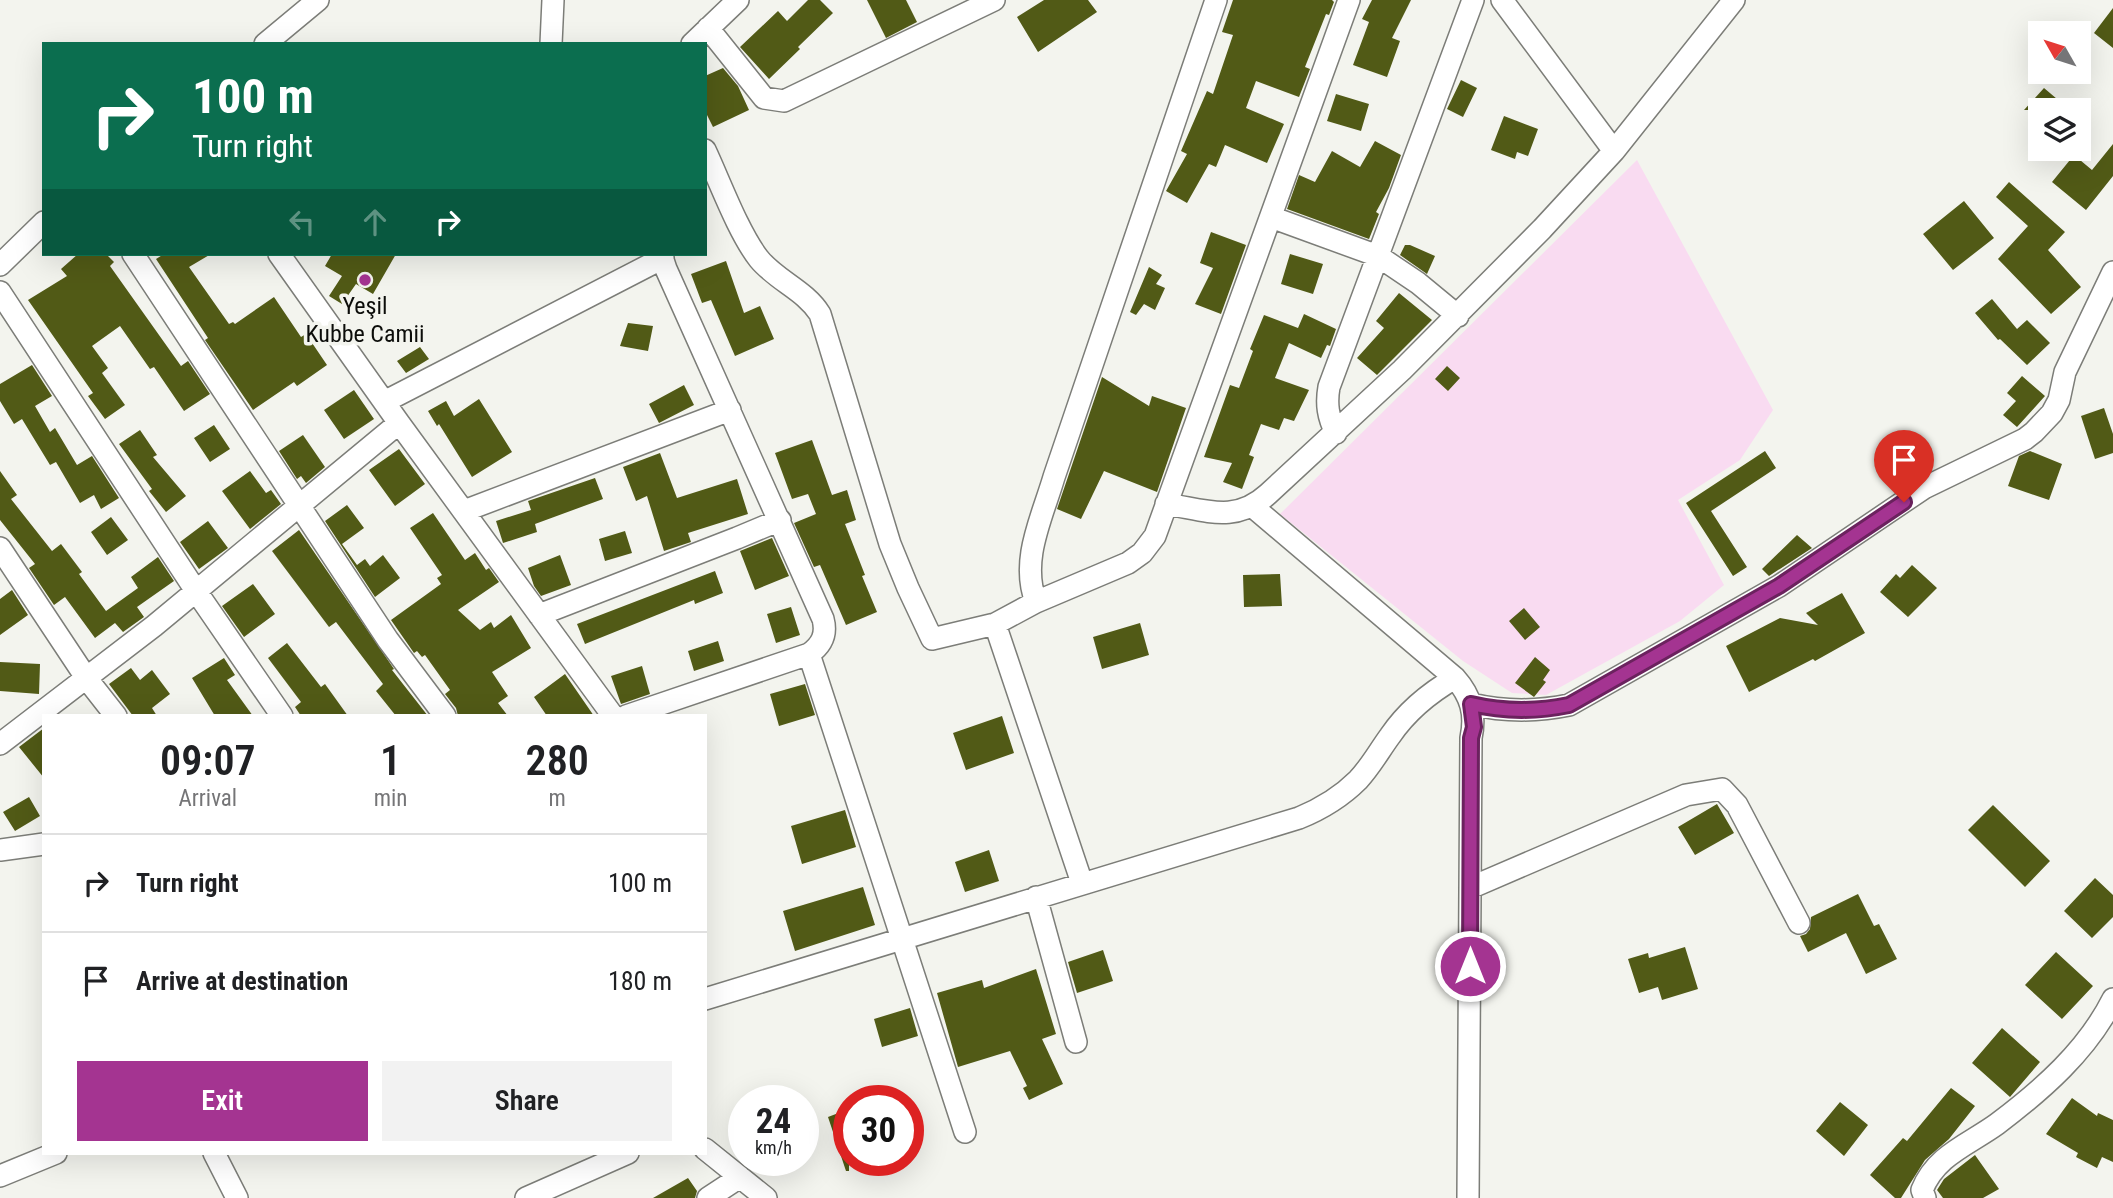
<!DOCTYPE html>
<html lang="en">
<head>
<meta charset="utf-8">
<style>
  :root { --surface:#fff; --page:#f2f2f2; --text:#202124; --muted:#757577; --line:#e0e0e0; --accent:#a43491 }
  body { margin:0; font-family:"Roboto Condensed",sans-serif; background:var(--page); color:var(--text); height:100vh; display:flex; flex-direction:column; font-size:26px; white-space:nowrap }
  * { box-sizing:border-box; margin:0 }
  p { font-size:23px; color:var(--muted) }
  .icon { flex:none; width:38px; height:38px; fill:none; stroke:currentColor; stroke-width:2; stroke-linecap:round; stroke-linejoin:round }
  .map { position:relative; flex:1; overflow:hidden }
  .details { position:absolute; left:42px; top:714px; width:665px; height:441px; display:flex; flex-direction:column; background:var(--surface); border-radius:0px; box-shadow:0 7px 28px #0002 }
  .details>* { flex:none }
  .top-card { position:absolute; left:42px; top:42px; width:665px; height:214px; border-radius:0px; box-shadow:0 7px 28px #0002; background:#0b6e4f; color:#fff; overflow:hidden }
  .needle { width:46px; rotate:309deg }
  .controls { position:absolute; left:2028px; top:21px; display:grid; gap:14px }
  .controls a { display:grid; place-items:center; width:63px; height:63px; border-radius:0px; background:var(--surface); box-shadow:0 7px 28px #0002; font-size:35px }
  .speed { position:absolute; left:728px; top:1085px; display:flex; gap:14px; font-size:35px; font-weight:700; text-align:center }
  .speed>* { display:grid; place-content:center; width:91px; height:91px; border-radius:50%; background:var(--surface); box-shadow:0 7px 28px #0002; line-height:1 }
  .speed small { font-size:18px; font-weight:400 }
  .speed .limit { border:10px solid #d22; background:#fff; color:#111 }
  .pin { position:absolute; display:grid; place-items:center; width:60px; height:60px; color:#fff; margin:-72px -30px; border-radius:50% 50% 50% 0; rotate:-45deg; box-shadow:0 0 7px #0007 }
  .pin .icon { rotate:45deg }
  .me { position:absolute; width:77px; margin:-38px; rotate:0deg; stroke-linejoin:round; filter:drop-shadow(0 0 5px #0008) }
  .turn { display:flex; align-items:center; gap:24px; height:147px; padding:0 35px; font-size:32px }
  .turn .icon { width:91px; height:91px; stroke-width:2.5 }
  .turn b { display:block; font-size:49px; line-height:60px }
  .lanes { display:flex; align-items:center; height:66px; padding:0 35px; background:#0003; justify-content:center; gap:35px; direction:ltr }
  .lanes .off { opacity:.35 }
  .eta { display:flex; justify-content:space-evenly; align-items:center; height:119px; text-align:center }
  .eta b { font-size:42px; font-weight:600; line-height:49px }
  .button { display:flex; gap:14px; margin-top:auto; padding:14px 35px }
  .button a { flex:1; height:80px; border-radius:0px; background:var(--accent); color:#fff; font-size:28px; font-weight:600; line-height:80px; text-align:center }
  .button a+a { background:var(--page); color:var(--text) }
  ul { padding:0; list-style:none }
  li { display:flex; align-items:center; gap:21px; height:98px; padding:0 35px; border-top:2px solid var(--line) }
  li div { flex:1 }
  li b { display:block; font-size:26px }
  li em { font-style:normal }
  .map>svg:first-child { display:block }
  .green { fill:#f9dbf1 }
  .building { fill:#515a16 }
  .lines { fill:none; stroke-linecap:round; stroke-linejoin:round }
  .street-casing { stroke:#7c7d78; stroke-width:24 }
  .street { stroke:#fff; stroke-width:21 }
  .route-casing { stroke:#6b225e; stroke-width:18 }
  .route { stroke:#a43491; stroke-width:12 }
  .poi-dot { fill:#a43491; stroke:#f3f4ee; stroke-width:2.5 }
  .labels { text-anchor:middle; stroke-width:7; stroke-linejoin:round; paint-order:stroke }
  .poi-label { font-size:24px; fill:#0c0d0a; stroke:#f3f4ee }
</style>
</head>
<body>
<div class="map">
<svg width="2113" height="1198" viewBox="0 0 2113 1198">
  <rect width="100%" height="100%" fill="#f3f4ee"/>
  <!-- green -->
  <path class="green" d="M1637,160L1773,410L1740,460L1678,500L1724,585L1680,621L1546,695L1512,693L1463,661L1280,514Z"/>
  <!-- building -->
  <path class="building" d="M808,0H820L833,13L798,47L800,49L769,79L740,47L778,11L787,21Z
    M867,0H906L917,22L886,38Z
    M1044,0H1088L1097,12L1038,52L1017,17Z
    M1233,0H1332L1334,2L1329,15L1326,14L1305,67L1310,69L1299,97L1256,81L1246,108L1284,124L1267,163L1225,145L1216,167L1209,164L1187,203L1166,191L1187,154L1181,151L1207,91L1213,94L1233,35L1222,32Z
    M1372,0H1411L1392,38L1400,41L1387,77L1353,65L1369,22L1362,19Z
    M2113,8V48L2094,33Z
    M723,68L738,86L749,110L713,127L705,111V76Z
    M1461,80L1477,88L1463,117L1447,109Z
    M2044,88L2070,110H2024Z
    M1336,94L1369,104L1361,131L1327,121Z
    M1504,116L1538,129L1528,156L1517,152L1515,159L1491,150Z
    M1375,141L1401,155L1389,188L1376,212L1379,214L1369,239L1287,209L1299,175L1315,182L1332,151L1360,167Z
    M2113,144V176L2086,210L2052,182L2074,155L2092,170Z
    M2009,182L2065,232L2048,250L2081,287L2051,314L1998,259L2028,226L1996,197Z
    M1964,201L1994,238L1953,270L1923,234Z
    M1211,232L1246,245L1221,314L1195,304L1213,268L1200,263Z
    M1405,245H1410L1435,256L1427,274L1400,255Z
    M78,254H106L114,262L110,266L181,366L188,361L210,394L184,411L154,367L150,369L120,326L92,346L108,368L102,373L125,405L105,419L88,396L93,393L28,300L67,276L61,269Z
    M164,254H211L189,267L229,324L233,322L235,324L274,297L301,337L306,334L327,365L297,386L294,382L253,410L205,340L208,338L156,259Z
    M332,254H396L373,294L356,284L342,304L329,296L342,276L325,266Z
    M1290,254L1323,264L1313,294L1281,284Z
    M726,261L744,313L760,306L774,339L735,356L711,300L702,303L691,274Z
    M1149,267L1162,275L1156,284L1165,288L1155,310L1144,304L1136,315L1130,312Z
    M1399,293L1432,320L1377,375L1357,358L1384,328L1376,321Z
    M1992,299L2017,329L2027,320L2050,343L2027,365L2000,339L1998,340L1975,313Z
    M1304,314L1336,329L1330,346L1327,345L1321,358L1289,343L1275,378L1309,390L1294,421L1284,418L1279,430L1261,424L1249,455L1254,457L1242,489L1223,482L1232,463L1204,457L1230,385L1239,388L1253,351L1250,349L1264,315L1298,328Z
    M628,323L653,326L648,351L620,346Z
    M420,347L429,359L406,373L397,361Z
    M32,365L52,396L35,406L50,432L55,428L77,465L92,456L119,498L101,509L94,495L80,503L56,462L50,465L22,419L14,424L0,401V384Z
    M1447,366L1460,378L1448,391L1435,379Z
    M2022,376L2045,396L2017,427L2003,415L2016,401L2007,393Z
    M1102,377L1149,406L1152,396L1186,408L1157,492L1104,471L1081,519L1057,509Z
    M684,385L694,405L659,423L649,404Z
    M354,390L374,419L344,439L324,410Z
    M479,399L512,452L472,477L439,424L437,426L428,411L446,401L454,416Z
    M2104,408L2113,434V453L2095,459L2081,416Z
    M214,425L230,449L210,462L194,438Z
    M140,430L157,455L153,457L186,496L166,512L149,491L152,489L119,444Z
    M303,435L325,467L306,483L301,476L297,479L279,451Z
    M812,440L832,495L847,490L856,520L845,524L865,575L862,576L877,612L846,625L820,565L814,567L794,523L816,514L808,494L792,499L775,453Z
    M399,449L425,484L395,506L369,470Z
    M1765,451L1776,468L1711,511L1747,567L1733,576L1686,503Z
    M2030,451L2062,464L2049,500L2008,486L2019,456Z
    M660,453L677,498L737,479L748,514L688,533L691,542L664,551L647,496L636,501L623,467Z
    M0,471L17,495L11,499L52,551L61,544L82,572L79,574L106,611L138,588L131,577L158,557L174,581L137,607L144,617L123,632L115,623L95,638L65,597L54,605L29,568L35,564L0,520Z
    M250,471L266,493L271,490L281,504L250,529L222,491Z
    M595,478L603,499L535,524L537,532L503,543L496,521L531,510L528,501Z
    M347,505L364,528L342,544L357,565L365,559L370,566L383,555L400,578L375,597L325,521Z
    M433,513L465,560L475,553L486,570L489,568L499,582L458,610L480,630L491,622L494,628L511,615L531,648L492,672L508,696L498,703L508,716H458L456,708L445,694L450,690L425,655L422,657L417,651L414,653L391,620L441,584L437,578L442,575L410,528Z
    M111,517L128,540L107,555L91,532Z
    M208,521L228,548L199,569L180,542Z
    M299,530L394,669L392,670L428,716H396L376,691L383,684L336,622L329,627L272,551Z
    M625,531L632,553L605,561L599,539Z
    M1797,535L1812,548L1769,576L1762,569Z
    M772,538L789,576L755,590L740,551Z
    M560,555L571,585L541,596L534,586L528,568Z
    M1912,565L1937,588L1908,617L1880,592L1896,574L1900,578Z
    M715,571L723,593L695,604L694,600L585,644L577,624Z
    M1280,574L1282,606L1244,607L1243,575Z
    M253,584L275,614L244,637L222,606Z
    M12,590L28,615L0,635V599Z
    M1842,593L1865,633L1815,661L1813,659L1749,692L1726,646L1780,618L1818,625L1806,613Z
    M791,607L800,635L776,643L767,614Z
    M1524,608L1540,627L1525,640L1509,621Z
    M1140,623L1149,655L1102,669L1093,637Z
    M718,641L724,661L694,671L688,651Z
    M287,643L321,687L325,684L348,716H301L295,707L301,702L268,658Z
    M1535,657L1550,670L1543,680L1546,682L1534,697L1515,683Z
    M224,658L235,675L227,680L253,716H215L192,678Z
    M0,662L40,664L39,694L0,691Z
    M642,666L650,694L621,704L611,676Z
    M131,668L140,680L152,670L170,694L152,708L157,716H133L109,684Z
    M565,674L594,716H547L534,697Z
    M805,684L815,715L779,726L770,694Z
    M1002,716L1014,753L966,770L953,733Z
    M44,728V778L19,747Z
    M29,797L40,816L15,831L3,812Z
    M1717,804L1734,833L1695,855L1678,827Z
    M1993,805L2050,861L2025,887L1968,830Z
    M845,810L856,847L802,864L791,826Z
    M989,850L999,881L965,892L955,862Z
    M2095,878L2113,895V917L2092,938L2064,911Z
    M863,887L875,925L795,951L783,911Z
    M1858,894L1874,926L1879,924L1897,959L1866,974L1846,933L1808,952L1800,936L1806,934L1810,929L1811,917Z
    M1685,947L1698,989L1662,1000L1658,987L1639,993L1628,959L1648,953L1649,958Z
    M1103,950L1113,981L1077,993L1068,962Z
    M2056,952L2093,986L2062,1019L2025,985Z
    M1036,969L1056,1034L1042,1039L1063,1084L1029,1100L1023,1088L1027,1086L1010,1051L958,1067L937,993L982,980L984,988Z
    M910,1008L918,1036L882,1047L874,1019Z
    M2002,1028L2040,1062L2010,1097L1972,1063Z
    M1951,1088L1975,1106L1949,1139L1925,1160L1901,1198H1895L1870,1175L1903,1138L1907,1141Z
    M2072,1098L2097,1116L2098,1113L2113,1120V1162L2102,1157L2097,1168L2076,1157L2078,1153L2046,1134Z
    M1840,1102L1868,1125L1844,1156L1816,1131Z
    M849,1109V1171H846L828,1117Z
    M1975,1155L1999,1189L1983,1198H1943L1937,1190L1944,1179Z
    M688,1178L697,1191L695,1198H653Z"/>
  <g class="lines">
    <!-- street casing -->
    <g class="street-casing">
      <path id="street" d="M1502,0L1614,151
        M708,28L764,98L784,101L994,0
        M265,44L318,0
        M551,44L553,0
        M692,44L738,0
        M705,150C720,182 738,232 759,259C777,281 805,290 820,314L890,544L908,588L932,639L995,624L1036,602L1128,563L1142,553L1155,536L1349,0
        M1271,217L1378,256L1418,283L1458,316
        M133,254L388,640L445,716
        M279,254L399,423L613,716
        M0,265L44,222
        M0,292L196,591L282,716
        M384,402L663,258
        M1336,433C1328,417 1326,404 1329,387L1473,0
        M1166,504C1206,510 1235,524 1268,494L1402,370L1542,229L1614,151L1734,0
        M1252,506L1455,678C1471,696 1476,714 1471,738L1468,1198
        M464,511L730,410
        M0,548L87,679L116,716
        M1036,602C1020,560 1042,518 1054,477L1216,0
        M539,615L737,538L780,520
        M995,624L1082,883
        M809,654L965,1132
        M1471,704C1505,712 1535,712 1569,705L1779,586L1924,488L2025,439L2034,432L2052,413L2059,400L2065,372L2113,272
        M626,716L809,654C822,645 827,634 823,619L666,269L661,254
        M0,744L154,626L399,423
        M0,850L44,844
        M1470,888L1686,795L1722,789L1737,805L1799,923
        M1036,897L1076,1042
        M705,999L1299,818C1321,809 1341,797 1358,780C1371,766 1379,751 1390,736C1407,711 1429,693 1455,678
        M705,1149L766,1198
        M214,1153L237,1198
        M0,1176L56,1153
        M526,1198L628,1153
        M708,1198L740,1177
        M1925,1198L1922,1190C1936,1155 1968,1145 1997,1124C2042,1090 2087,1051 2113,999"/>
    </g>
    <!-- street -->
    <use href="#street" class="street"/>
  </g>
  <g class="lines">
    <!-- route casing -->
    <g class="route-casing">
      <path id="route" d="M1470,966L1471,738L1474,727L1471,704C1505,712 1535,712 1569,705L1779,586L1904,502"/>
    </g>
    <!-- route -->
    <use href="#route" class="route"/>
  </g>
  <!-- markers -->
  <circle class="poi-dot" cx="365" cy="280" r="7"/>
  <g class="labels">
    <!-- poi labels -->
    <g class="poi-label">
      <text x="365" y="314">Yeşil<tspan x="365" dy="28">Kubbe Camii</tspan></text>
    </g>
  </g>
</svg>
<div class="controls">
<a><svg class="needle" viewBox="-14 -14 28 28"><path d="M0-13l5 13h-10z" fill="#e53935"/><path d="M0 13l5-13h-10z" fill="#757577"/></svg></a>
<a><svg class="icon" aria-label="layers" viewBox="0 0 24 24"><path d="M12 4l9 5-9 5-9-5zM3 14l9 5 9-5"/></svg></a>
</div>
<div class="speed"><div>24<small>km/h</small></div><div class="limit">30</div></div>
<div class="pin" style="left:1904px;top:502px;background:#d93025"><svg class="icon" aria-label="arrive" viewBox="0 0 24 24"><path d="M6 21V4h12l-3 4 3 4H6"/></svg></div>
<svg class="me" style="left:1470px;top:966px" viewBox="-20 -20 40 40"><circle r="17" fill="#a43491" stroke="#fff" stroke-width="3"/><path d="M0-11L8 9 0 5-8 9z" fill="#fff"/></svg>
<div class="top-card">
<div class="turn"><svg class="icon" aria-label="right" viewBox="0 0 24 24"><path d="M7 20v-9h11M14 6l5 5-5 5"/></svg><div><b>100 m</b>Turn right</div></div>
<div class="lanes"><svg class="icon off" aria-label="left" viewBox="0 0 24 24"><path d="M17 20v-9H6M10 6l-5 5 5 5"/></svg><svg class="icon off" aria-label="ahead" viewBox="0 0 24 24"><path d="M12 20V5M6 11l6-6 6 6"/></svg><svg class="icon" aria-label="right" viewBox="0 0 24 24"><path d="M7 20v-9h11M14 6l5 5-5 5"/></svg></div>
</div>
<section class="details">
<div class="eta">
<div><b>09:07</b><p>Arrival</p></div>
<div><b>1</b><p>min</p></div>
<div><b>280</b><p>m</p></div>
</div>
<ul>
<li><svg class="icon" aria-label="right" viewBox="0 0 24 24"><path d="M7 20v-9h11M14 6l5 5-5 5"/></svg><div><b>Turn right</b></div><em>100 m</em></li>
<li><svg class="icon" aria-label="arrive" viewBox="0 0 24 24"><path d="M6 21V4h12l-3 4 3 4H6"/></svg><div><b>Arrive at destination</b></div><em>180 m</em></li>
</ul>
<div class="button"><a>Exit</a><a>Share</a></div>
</section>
</div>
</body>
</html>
